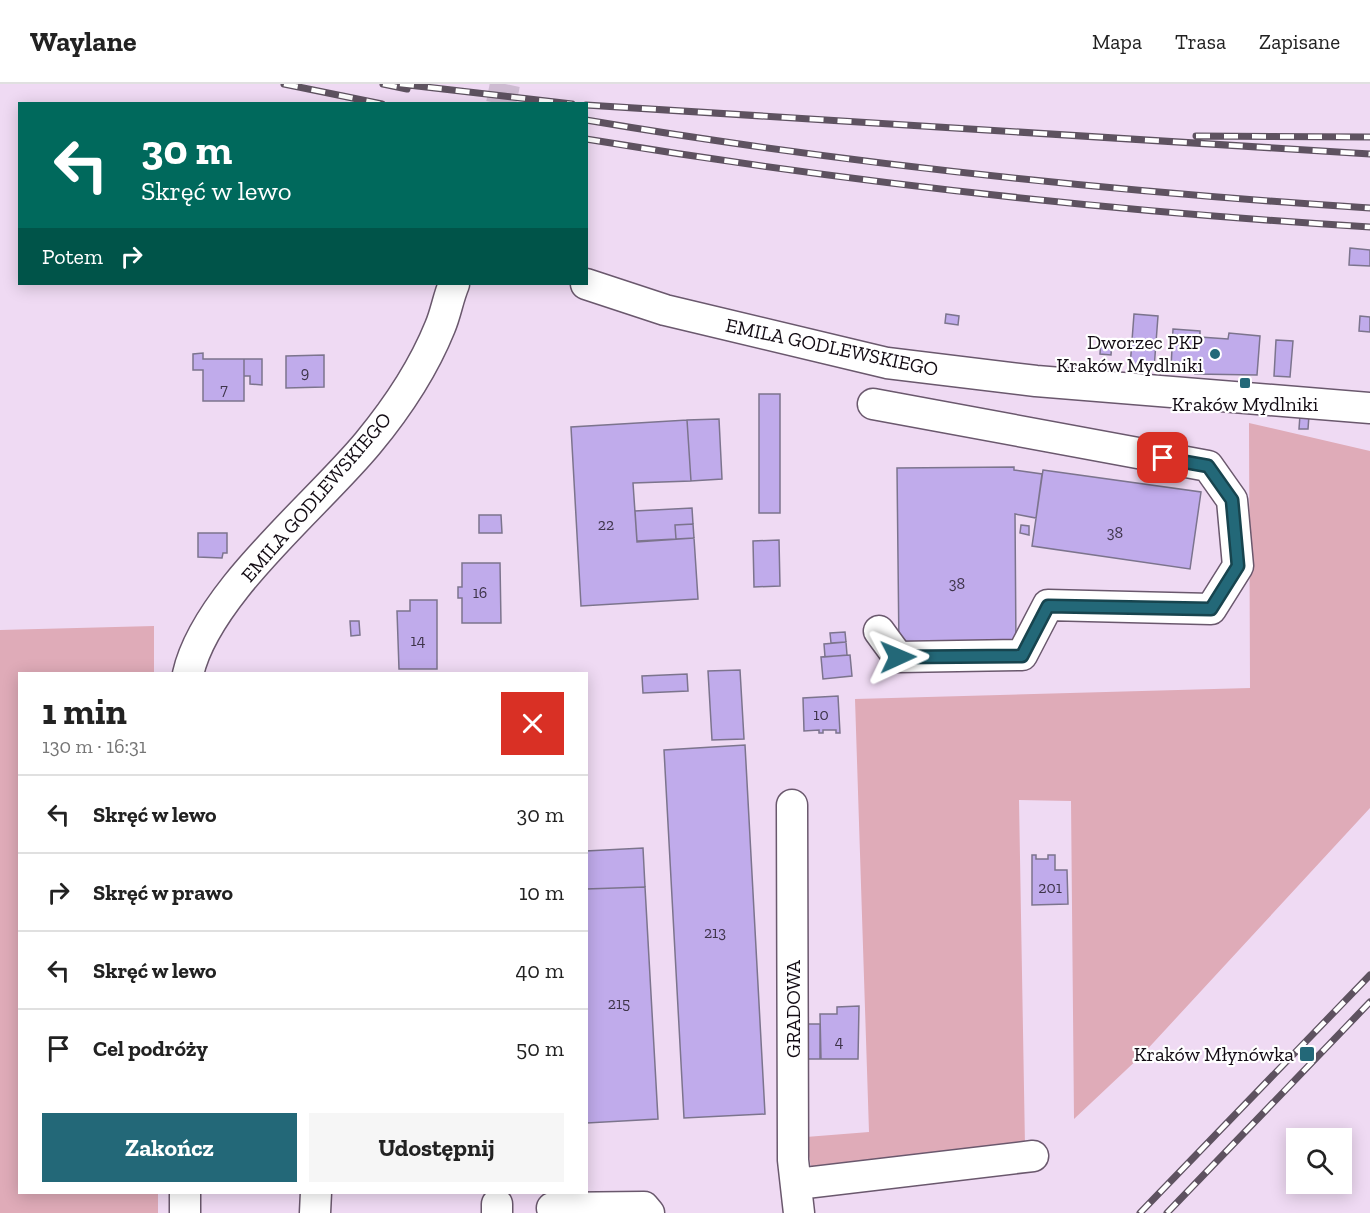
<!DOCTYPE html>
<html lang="pl">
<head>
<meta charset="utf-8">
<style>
  :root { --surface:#fff; --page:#f6f6f6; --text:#222; --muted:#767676; --line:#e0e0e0; --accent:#236878 }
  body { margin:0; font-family:"Zilla Slab",serif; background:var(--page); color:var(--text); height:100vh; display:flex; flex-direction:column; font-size:22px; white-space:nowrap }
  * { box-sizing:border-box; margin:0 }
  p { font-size:20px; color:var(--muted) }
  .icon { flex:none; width:33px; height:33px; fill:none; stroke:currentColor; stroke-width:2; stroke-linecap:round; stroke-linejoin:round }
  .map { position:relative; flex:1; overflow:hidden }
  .panel { position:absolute; left:18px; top:588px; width:570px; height:522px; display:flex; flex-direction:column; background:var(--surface); border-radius:0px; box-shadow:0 3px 15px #0003 }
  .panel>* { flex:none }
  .guide { position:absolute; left:18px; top:18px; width:570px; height:183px; border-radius:0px; box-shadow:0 3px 15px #0003; background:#00695c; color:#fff; overflow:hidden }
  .controls { position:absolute; left:1286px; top:1044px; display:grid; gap:12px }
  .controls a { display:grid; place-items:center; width:66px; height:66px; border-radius:0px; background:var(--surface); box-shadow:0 3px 15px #0003; font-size:30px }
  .pin { position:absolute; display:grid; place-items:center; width:51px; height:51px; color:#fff; margin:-26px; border-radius:12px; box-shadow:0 3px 9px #0006 }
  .me { position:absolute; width:66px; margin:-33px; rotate:89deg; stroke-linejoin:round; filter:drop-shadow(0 0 4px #0008) }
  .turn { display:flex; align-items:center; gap:21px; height:126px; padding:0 24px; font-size:27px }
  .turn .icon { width:78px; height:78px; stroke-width:2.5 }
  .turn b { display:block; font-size:42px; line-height:51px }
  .then { display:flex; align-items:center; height:57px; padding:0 24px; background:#0003; gap:12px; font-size:22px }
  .round { display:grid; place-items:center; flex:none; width:63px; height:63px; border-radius:0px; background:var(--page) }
  .headline { display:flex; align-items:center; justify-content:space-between; height:102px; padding:0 24px }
  h1 { font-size:36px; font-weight:800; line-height:45px }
  .action { display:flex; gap:12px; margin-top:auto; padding:12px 24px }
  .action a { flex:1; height:69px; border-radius:0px; background:var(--accent); color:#fff; font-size:24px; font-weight:800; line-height:69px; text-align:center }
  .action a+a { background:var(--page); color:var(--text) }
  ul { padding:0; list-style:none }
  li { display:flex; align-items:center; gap:18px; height:78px; padding:0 24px; border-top:2px solid var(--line) }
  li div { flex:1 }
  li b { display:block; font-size:22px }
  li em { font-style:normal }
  header { display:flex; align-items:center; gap:36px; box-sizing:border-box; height:84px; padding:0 30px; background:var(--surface); border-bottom:2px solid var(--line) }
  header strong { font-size:28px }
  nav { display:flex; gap:33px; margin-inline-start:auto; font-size:21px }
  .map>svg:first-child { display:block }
  .green { fill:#dfabb8 }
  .building { fill:#c0abeb; stroke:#7c748d; stroke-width:1.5 }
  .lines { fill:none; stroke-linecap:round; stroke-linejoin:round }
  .minor-tunnel { stroke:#cebbd2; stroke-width:30; stroke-dasharray:30 15; stroke-linecap:butt }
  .minor-casing { stroke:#6a586d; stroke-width:33 }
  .minor { stroke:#fff; stroke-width:30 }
  .rail-casing { stroke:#5e5260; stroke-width:7 }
  .rail { stroke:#fff; stroke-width:4.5; stroke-dasharray:14; stroke-linecap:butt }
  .route-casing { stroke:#17444e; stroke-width:15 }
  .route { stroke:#236878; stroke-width:10 }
  .poi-dot { fill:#236878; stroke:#fff; stroke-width:2 }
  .labels { text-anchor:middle; stroke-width:4.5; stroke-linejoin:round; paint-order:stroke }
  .number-label { font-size:16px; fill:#3e344a }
  .poi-label { font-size:20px; fill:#130c14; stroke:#fff; text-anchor:end }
  .street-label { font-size:20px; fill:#130c14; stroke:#fff }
</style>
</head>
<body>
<header>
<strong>Waylane</strong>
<nav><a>Mapa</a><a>Trasa</a><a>Zapisane</a></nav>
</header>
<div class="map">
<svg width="1370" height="1129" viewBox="0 0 1370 1129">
  <rect width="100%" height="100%" fill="#efdaf3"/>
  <!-- green -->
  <path class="green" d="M1249,339L1370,367V724L1142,971L1074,1035L1071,717L1019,716L1025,1062L811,1084L806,1053L869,1048L855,615L1250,604Z
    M154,542V589L20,590V1108L158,1109V1129H0V546Z"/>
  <!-- building -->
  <path class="building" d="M1350,164L1370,166V182L1349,181Z
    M946,230L959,232L958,241L945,239Z
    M1134,230L1158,232L1154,285L1130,283Z
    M1360,232L1370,233V248L1359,247Z
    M1173,245L1200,247V253L1228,255L1229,249L1260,252L1257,291L1195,290L1196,286L1171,284Z
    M1101,256L1112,257L1111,271L1100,270Z
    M1276,256L1293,257L1290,293L1274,292Z
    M203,269V275H244V317H203V286H193V270Z
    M324,271V303L286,304V272Z
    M244,275H262V301L250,300V292H244Z
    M759,310H780V429H759Z
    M1300,331H1309L1308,345H1299Z
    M719,335L722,395L691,397L687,336Z
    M687,336L691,397L633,399L637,458L694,454L698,515L581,522L571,343Z
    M1014,383V386L1042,390L1036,434L1015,430L1016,564L899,565L897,384Z
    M1043,386L1201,408L1190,485L1032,462Z
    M692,424L693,440L675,441L676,455L637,457L635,427Z
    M479,431H501L502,449H479Z
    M693,440L694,454L676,455L675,441Z
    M1021,441L1029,442V451L1020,449Z
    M198,449H227V469H223L222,474L198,473Z
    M779,456L780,502L754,503L753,457Z
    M462,479H500L501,539H462V514H458V503H462Z
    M410,516H437V585H399L397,527H410Z
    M350,537H359L360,551L351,552Z
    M845,548L846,558L831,559L830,549Z
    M846,558L847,571L825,573L824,560Z
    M850,571L852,592L823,595L821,573Z
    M740,586L744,655L712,656L708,587Z
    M687,590L688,607L643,609L642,592Z
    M838,612L840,649H836V646H823V649H819V646L804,647L803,614Z
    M745,661L765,1030L684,1034L664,666Z
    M643,764L645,803L586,805V767Z
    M1032,771H1036V775H1048V771H1055V786H1067L1068,820L1032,821Z
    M645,803L658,1035L587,1039L586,805Z
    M859,922L858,975H821L820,930H837V923Z
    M805,940H820V975H806Z"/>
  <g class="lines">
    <!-- minor-tunnel -->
    <path class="minor-tunnel" d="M501,20L505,0"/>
    <!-- minor casing -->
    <g class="minor-casing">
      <path id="minor" d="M586,200L665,226L887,279L1036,297L1370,324
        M873,320L1208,382L1232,416L1238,482L1211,525L1048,521L1022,571L898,573L879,547
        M188,590C206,510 316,422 368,359C397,324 423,285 440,243C446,229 448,214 454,200
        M792,721L793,1076L799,1129
        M797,1100L1033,1072
        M185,1108V1129
        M552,1124L644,1123L649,1129
        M315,1129L316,1108
        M497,1129V1120"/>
    </g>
    <!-- minor -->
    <use href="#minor" class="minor"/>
    <!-- rail casing -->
    <g class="rail-casing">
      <path id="rail" d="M284,0L382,20
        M383,0L407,5
        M400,0L572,20
        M586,21L1370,70
        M586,36C846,80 1108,107 1370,124
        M1196,52L1370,53
        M586,55C846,98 1107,127 1370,143
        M1140,1129L1370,891
        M1167,1129L1370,918"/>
    </g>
    <!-- rail -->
    <use href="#rail" class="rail"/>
  </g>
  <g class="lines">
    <!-- route casing -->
    <g class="route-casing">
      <path id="route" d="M898,573L1022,572L1048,522L1211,525L1238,482L1232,416L1208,382L1163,374"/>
    </g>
    <!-- route -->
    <use href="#route" class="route"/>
  </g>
  <!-- markers -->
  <g class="poi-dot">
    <circle cx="1215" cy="270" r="6"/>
    <rect x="1239" y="293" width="12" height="12" rx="3"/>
    <rect x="1299" y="962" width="16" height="16" rx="3"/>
  </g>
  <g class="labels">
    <!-- number labels -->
    <g class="number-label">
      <text x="305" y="294">9</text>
      <text x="224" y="311">7</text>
      <text x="606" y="446">22</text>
      <text x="1115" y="454">38</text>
      <text x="957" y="505">38</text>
      <text x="480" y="514">16</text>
      <text x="418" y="562">14</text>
      <text x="821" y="636">10</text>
      <text x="1050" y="809">201</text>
      <text x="715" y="854">213</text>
      <text x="619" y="925">215</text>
      <text x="839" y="963">4</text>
    </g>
    <!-- poi labels -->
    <g class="poi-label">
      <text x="1203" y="265">Dworzec PKP<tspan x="1203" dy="23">Kraków Mydlniki</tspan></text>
      <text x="1245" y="327" text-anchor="middle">Kraków Mydlniki</text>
      <text x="1294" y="977">Kraków Młynówka</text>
    </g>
    <!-- street labels -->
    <g class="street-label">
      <text transform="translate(832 263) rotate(12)" y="7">EMILA GODLEWSKIEGO</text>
      <text transform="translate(316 413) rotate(-49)" y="7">EMILA GODLEWSKIEGO</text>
      <text transform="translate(793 925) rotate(-90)" y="7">GRADOWA</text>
    </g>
  </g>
</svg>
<div class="controls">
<a><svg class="icon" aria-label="search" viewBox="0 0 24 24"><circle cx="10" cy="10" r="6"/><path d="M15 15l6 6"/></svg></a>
</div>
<div class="pin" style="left:1163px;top:374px;background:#d93025"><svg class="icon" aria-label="arrive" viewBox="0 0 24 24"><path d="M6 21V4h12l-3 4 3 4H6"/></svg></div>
<svg class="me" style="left:898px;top:573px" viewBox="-20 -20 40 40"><path d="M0-17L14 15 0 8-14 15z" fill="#236878" stroke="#fff" stroke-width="4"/></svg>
<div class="guide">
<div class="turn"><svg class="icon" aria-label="left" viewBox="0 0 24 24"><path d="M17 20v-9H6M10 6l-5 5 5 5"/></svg><div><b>30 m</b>Skręć w lewo</div></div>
<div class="then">Potem<svg class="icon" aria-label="right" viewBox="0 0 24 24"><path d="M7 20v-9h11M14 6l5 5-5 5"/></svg></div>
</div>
<section class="panel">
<div class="headline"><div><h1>1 min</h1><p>130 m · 16:31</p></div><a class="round" style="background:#d93025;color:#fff"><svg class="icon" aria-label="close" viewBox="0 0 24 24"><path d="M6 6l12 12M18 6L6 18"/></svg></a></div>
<ul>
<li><svg class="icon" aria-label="left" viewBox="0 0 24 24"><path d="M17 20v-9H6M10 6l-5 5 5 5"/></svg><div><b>Skręć w lewo</b></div><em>30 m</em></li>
<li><svg class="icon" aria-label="right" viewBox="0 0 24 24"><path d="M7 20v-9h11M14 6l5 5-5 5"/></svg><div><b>Skręć w prawo</b></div><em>10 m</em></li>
<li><svg class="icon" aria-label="left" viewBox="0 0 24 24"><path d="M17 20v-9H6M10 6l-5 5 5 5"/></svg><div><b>Skręć w lewo</b></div><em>40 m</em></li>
<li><svg class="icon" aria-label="arrive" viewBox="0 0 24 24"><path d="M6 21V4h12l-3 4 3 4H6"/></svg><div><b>Cel podróży</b></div><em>50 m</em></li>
</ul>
<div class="action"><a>Zakończ</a><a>Udostępnij</a></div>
</section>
</div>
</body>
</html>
